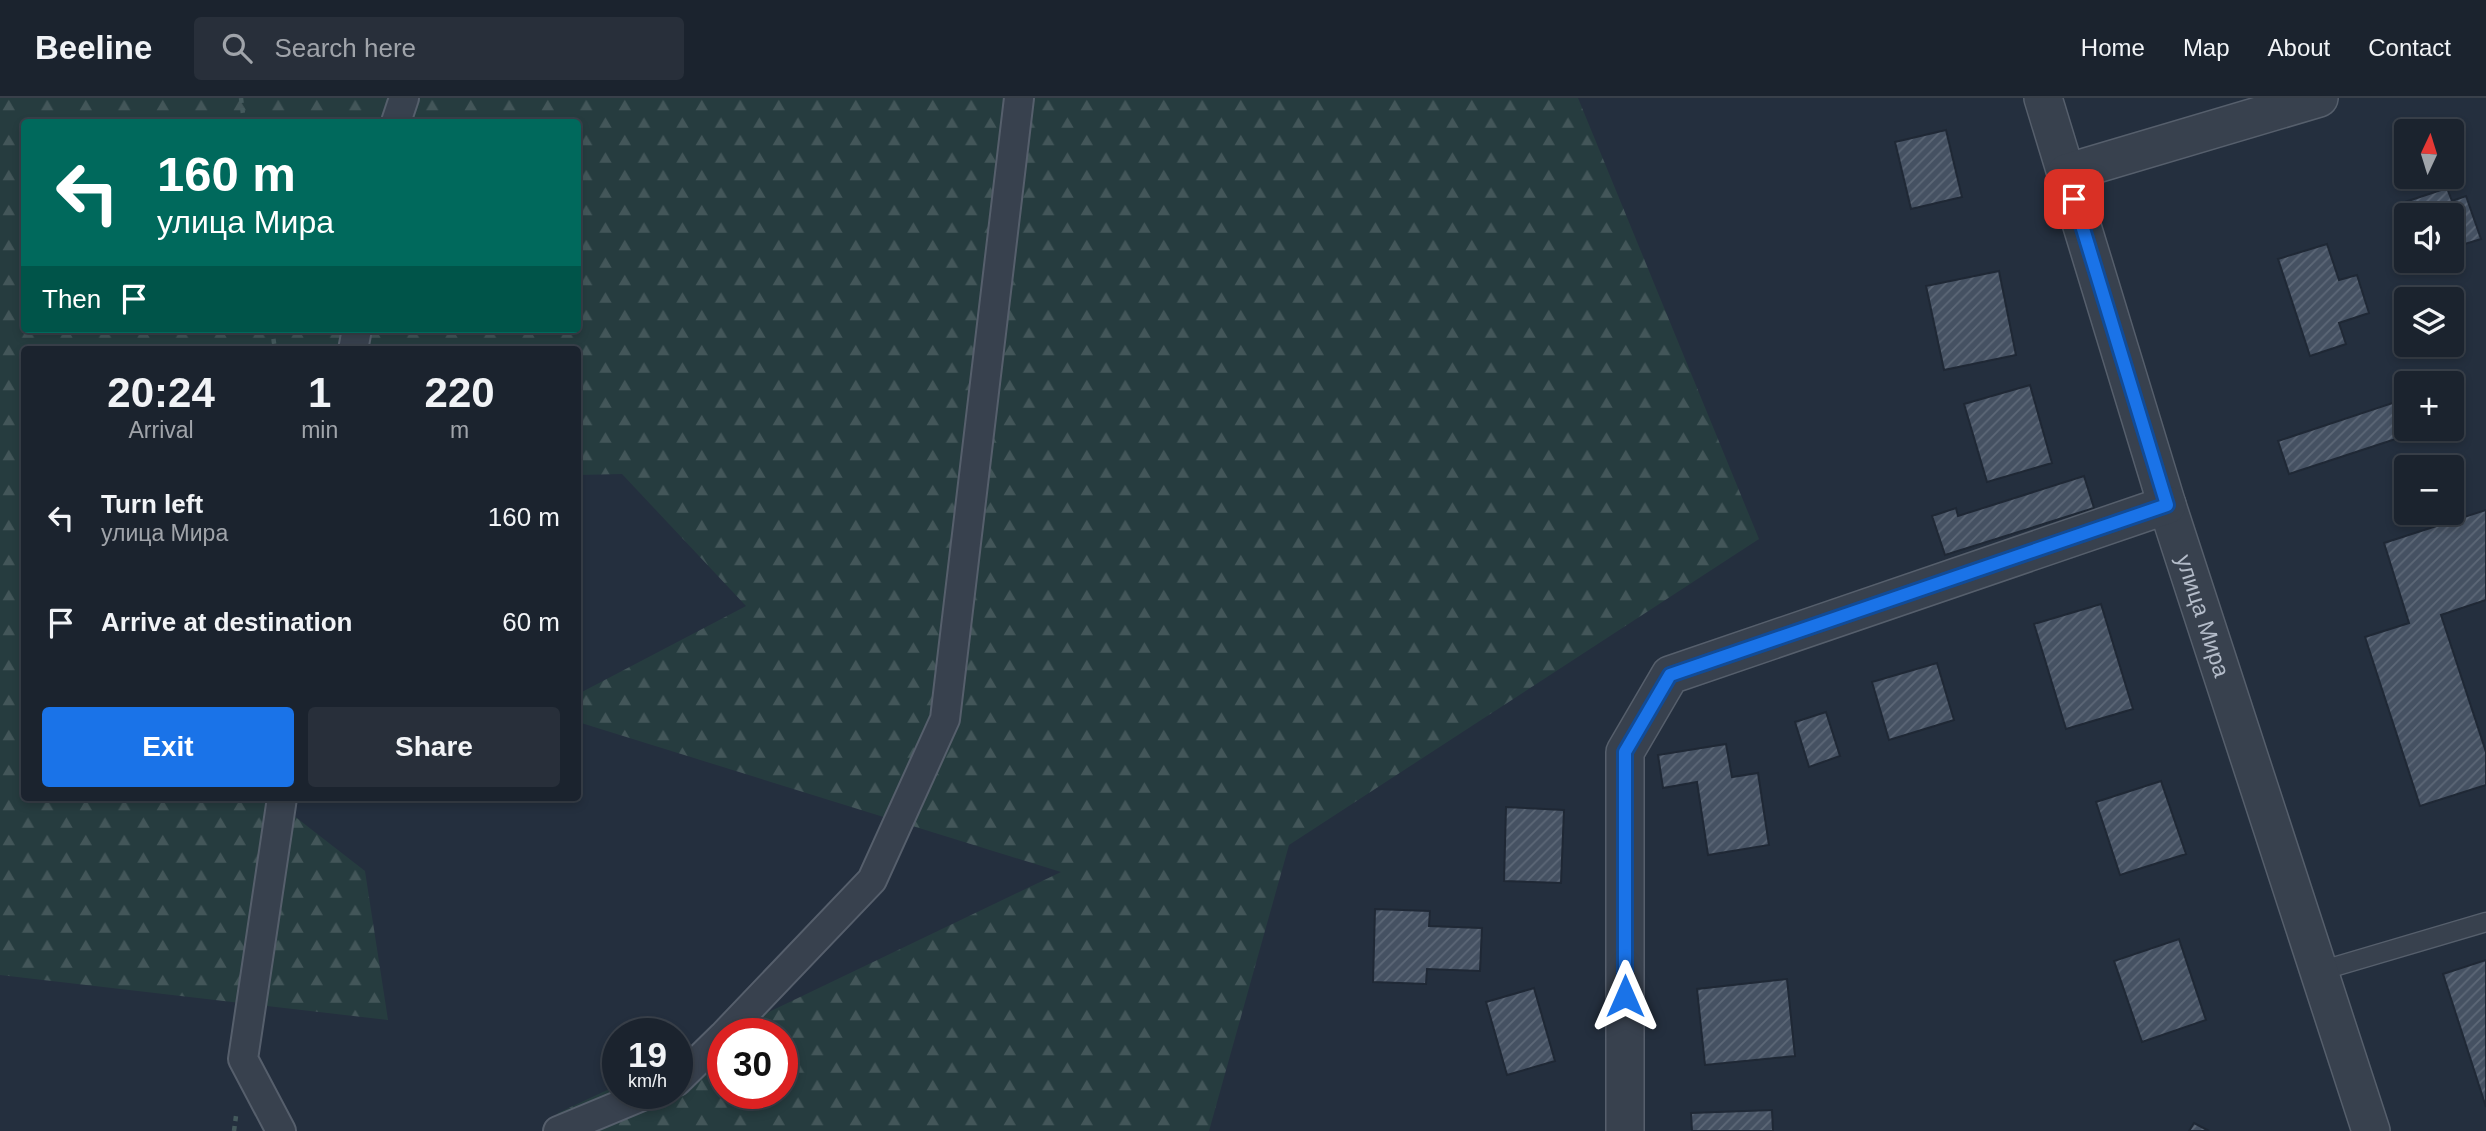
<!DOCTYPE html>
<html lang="en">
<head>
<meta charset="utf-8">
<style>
  :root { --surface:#1b232e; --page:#282f3a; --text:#f1f3f6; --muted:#a0a4aa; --line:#39404a; --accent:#1a73e8 }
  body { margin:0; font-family:Arial,sans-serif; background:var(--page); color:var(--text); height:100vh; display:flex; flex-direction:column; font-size:26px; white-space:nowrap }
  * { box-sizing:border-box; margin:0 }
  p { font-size:23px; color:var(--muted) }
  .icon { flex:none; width:38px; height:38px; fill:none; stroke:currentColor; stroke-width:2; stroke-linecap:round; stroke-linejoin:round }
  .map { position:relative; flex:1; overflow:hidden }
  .side { position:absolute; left:21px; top:248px; width:560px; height:455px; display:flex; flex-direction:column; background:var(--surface); border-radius:7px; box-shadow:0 4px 10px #0003,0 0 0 2px var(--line) }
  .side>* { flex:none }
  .guide { position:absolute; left:21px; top:21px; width:560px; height:214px; border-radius:7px; box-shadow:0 4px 10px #0003,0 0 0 2px var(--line); background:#00695c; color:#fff; overflow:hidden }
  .needle { width:46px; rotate:4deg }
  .buttons { position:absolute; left:2394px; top:21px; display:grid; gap:14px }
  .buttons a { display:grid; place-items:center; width:70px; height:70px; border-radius:7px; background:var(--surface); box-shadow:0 4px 10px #0003,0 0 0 2px var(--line); font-size:35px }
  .speed { position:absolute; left:602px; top:920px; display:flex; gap:14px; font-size:35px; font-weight:700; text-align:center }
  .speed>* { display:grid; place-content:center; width:91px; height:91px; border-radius:50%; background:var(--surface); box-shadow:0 4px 10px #0003,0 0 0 2px var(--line); line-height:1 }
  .speed small { font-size:18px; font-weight:400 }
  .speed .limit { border:10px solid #d22; background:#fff; color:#111 }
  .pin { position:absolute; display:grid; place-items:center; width:60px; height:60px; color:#fff; margin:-30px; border-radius:14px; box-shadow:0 4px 10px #0006 }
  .me { position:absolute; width:77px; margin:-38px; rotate:0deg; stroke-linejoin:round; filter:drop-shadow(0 0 5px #0008) }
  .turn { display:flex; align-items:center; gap:24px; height:147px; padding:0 21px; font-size:32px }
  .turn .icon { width:91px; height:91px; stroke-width:2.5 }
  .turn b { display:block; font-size:49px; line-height:60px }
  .then { display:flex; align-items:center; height:66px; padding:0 21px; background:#0003; gap:14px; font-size:26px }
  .eta { display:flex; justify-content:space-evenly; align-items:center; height:119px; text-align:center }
  .eta b { font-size:42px; font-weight:600; line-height:49px }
  .primary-button { display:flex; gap:14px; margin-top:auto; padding:14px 21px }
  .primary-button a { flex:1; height:80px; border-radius:7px; background:var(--accent); color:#fff; font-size:28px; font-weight:600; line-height:80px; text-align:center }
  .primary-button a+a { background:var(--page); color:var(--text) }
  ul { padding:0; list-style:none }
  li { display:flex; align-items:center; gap:21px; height:105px; padding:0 21px }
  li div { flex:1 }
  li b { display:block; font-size:26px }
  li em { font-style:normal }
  header { display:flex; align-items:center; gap:42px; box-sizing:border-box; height:98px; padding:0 35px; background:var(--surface); border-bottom:2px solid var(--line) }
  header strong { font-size:33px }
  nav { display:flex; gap:38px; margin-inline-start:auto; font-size:24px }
  .search { width:490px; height:63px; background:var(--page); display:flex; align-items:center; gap:18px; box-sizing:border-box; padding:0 24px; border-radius:7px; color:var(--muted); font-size:26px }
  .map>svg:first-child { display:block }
  .forest { fill:url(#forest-firs); fill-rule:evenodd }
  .building { fill:url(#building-hatch); stroke:#1f2835; stroke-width:2 }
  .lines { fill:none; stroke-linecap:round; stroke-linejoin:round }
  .service-casing { stroke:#565f6c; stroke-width:21 }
  .pedestrian-casing { stroke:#565f6c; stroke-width:32 }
  .minor-casing { stroke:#565f6c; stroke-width:40 }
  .path { stroke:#44595c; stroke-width:4.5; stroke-dasharray:5 5; stroke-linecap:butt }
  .service { stroke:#38414e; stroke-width:18 }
  .pedestrian { stroke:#38414e; stroke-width:28 }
  .minor { stroke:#38414e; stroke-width:37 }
  .route-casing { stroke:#114b97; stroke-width:18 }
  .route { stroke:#1a73e8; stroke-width:12 }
  .labels { text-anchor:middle; stroke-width:7; stroke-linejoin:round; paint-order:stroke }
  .street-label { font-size:23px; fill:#b4bcc9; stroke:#1d2633 }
</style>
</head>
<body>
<header>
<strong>Beeline</strong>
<div class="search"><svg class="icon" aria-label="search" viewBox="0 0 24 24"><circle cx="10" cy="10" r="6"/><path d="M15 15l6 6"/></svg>Search here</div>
<nav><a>Home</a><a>Map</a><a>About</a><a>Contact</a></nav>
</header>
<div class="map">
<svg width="2486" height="1033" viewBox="0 0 2486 1033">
  <defs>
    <pattern id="forest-firs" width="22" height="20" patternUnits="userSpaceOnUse" patternTransform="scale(1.75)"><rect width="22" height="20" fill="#263c3f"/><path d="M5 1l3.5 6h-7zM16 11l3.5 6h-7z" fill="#435659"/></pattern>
    <pattern id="building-hatch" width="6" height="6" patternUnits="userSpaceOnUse" patternTransform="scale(1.75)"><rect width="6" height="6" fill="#455162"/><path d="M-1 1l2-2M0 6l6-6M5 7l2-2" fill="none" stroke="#5d6877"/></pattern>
  </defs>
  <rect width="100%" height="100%" fill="#242f3e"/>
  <!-- forest -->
  <path class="forest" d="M0,0H1578L1759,441L1289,747L1209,1033H545L558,1015L618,987V996H677V958L723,936V996H782V936H723L1061,774L578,624V596L746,508L622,376L578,377V252H24V700H271L365,773L388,922L0,877ZM24,24H578V231H24Z"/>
  <!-- building -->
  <path class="building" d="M1946,32L1962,99L1911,111L1895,44Z
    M2447,90L2452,103L2466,98L2481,141L2452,150V117H2406V128L2399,106Z
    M2327,146L2339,182L2357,177L2369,215L2339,225L2346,246L2310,258L2278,161Z
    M1999,173L2016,257L1944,272L1926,188Z
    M2030,287L2052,365L1987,384L1964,306Z
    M2406,291V331H2426L2289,376L2278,343L2399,303L2396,295Z
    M2084,378L2094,410L1945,457L1932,418L1956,410L1958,418Z
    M2486,412V502L2441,517L2486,654V687L2420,708L2365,539L2409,525L2384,445Z
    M2101,506L2133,611L2066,631L2034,526Z
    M1937,565L1954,622L1889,642L1872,584Z
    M1826,614L1840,658L1809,669L1795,624Z
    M1726,646L1732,679L1758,675L1769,747L1708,757L1697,684L1663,690L1658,657Z
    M2161,683L2186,756L2120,777L2096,704Z
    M1506,709L1564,712L1561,785L1504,783Z
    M1375,811L1430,813L1429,828L1482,830L1480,873L1427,871L1426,886L1373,884Z
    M2179,841L2206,922L2142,944L2114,863Z
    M2486,862V1009L2443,876Z
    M1787,881L1795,958L1705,967L1697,891Z
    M1534,890L1555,963L1507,977L1486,904Z
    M1772,1012L1773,1033H1692L1691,1015Z
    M2194,1025L2209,1033H2189Z"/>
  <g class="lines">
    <!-- service casing -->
    <g class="service-casing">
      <path id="service" d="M2320,873L2486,824"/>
    </g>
    <!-- pedestrian casing -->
    <g class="pedestrian-casing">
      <path id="pedestrian" d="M396,24L404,0
        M353,252L357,231
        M725,936L872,782L945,621L1019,0
        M677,983L723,938
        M281,1033L243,961L282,700
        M558,1033L647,996"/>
    </g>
    <!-- minor casing -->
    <g class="minor-casing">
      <g id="minor">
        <path id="s1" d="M2043,0L2167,407L2371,1033"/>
        <path d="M2066,75L2319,0"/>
        <path d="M1625,1033V654L1670,577L2167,407"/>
      </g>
    </g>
    <!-- path -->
    <path class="path" d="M241,0L244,24
      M272,231L275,252
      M234,1033L236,1018"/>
    <!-- service -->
    <use href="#service" class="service"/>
    <!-- pedestrian -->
    <use href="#pedestrian" class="pedestrian"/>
    <!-- minor -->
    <use href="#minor" class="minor"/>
  </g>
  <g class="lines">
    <!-- route casing -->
    <g class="route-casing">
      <path id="route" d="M1625,898V654L1670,577L2167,407L2074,101"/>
    </g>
    <!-- route -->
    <use href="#route" class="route"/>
  </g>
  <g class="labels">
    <!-- street labels -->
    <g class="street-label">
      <text dy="8" stroke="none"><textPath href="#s1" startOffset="542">улица Мира</textPath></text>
    </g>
  </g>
</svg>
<div class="buttons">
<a><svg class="needle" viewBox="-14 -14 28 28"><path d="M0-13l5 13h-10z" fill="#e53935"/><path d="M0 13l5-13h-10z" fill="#a0a4aa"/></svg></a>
<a><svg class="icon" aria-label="sound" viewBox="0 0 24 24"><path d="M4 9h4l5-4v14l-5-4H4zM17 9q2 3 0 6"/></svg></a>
<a><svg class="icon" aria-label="layers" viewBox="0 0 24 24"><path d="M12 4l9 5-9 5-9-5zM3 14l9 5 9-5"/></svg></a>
<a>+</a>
<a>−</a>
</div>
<div class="speed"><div>19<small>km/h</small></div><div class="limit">30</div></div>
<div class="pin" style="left:2074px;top:101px;background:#d93025"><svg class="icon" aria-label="arrive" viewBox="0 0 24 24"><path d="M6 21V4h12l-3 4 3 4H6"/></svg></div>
<svg class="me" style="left:1625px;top:898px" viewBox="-20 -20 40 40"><path d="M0-17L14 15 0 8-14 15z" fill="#1a73e8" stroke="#fff" stroke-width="4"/></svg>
<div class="guide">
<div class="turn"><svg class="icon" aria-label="left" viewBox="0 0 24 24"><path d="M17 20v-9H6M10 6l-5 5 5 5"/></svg><div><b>160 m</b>улица Мира</div></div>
<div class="then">Then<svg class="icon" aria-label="arrive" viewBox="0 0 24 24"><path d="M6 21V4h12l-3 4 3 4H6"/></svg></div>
</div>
<section class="side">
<div class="eta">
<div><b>20:24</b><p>Arrival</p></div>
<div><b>1</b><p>min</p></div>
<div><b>220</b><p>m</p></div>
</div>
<ul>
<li><svg class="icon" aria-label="left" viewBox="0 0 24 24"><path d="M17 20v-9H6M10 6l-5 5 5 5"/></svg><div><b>Turn left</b><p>улица Мира</p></div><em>160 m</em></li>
<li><svg class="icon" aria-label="arrive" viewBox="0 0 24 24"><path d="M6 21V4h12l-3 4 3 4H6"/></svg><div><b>Arrive at destination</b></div><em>60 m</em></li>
</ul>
<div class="primary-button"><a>Exit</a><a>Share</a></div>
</section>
</div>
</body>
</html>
